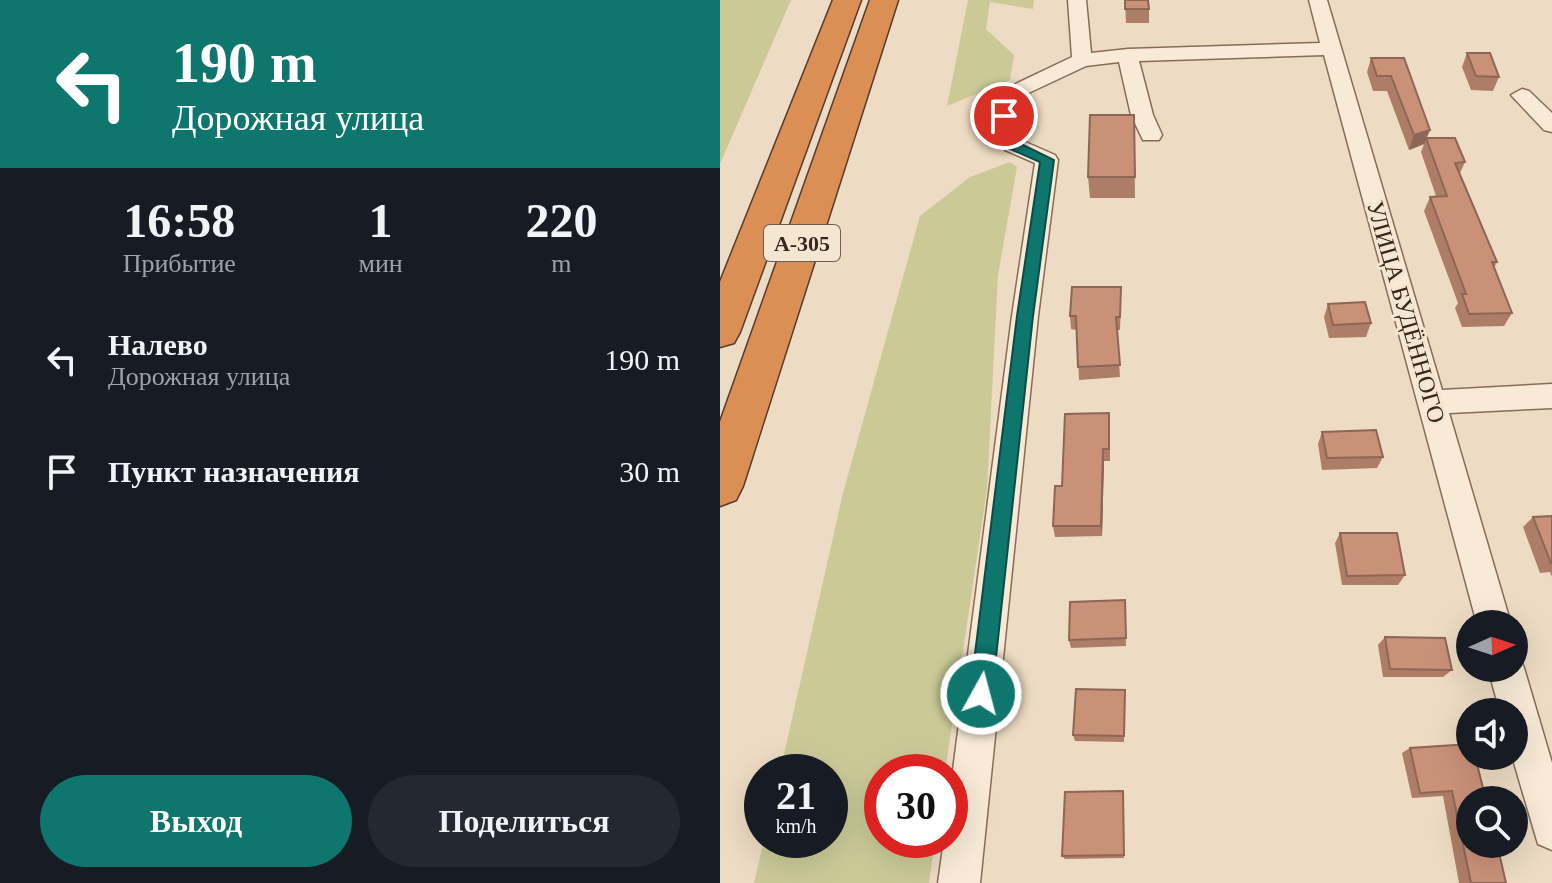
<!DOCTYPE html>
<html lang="ru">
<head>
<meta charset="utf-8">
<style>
  :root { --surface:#171b24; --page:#242831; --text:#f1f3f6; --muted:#9ea1a6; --accent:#0f766e }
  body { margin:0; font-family:"Times New Roman",serif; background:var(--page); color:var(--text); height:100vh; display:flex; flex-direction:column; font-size:30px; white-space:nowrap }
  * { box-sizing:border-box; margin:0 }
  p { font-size:26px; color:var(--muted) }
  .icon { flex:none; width:44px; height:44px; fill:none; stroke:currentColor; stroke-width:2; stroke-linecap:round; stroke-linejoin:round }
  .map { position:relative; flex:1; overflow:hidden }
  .details { display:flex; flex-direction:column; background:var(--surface); width:720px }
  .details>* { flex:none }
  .banner { background:#0f766e; color:#fff; overflow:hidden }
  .needle { width:52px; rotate:87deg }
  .tools { position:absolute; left:736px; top:610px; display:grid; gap:16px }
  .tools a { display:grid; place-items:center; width:72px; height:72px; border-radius:50%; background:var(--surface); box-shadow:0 8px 32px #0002; font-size:40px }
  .speed { position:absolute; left:24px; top:754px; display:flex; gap:16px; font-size:40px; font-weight:700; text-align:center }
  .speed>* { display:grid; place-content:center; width:104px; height:104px; border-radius:50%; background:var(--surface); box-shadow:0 8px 32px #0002; line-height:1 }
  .speed small { font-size:20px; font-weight:400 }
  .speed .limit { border:12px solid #d22; background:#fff; color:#111 }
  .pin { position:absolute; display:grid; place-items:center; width:68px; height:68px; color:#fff; margin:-34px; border:4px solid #fff; border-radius:50%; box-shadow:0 2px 8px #0007 }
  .me { position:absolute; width:88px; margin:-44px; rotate:7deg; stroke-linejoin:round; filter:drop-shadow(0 0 6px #0008) }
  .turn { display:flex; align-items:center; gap:28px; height:168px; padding:0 40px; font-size:36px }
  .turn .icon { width:104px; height:104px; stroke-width:2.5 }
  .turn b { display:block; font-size:56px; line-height:68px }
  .eta { display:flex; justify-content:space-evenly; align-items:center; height:136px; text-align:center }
  .eta b { font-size:48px; font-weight:800; line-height:56px }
  .cta { display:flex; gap:16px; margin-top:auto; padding:16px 40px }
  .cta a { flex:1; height:92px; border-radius:48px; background:var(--accent); color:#fff; font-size:32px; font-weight:800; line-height:92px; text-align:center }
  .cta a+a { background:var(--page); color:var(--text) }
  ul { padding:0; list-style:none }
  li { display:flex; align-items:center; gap:24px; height:112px; padding:0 40px }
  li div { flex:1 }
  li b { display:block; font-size:30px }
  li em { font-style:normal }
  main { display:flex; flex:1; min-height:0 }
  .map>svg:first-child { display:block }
  .green { fill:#cbca97 }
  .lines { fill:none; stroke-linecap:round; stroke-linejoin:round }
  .minor-casing { stroke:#876c5a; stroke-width:3 }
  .highway-casing { stroke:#553b2e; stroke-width:3 }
  .minor { fill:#f8ead6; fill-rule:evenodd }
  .highway { fill:#db8f55; fill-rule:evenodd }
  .wall { fill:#ae7d68 }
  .shaded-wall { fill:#8d6655 }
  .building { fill:#ca9179; stroke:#8d6655; stroke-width:2 }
  .route { fill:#0f766e; stroke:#0a4d48; stroke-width:2 }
  .labels { text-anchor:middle; stroke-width:6; stroke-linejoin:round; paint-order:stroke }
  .shield { fill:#f5e6d2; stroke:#706054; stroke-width:2 }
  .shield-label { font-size:22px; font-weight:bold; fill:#37271e }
  .street-label { font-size:24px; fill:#37271e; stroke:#f5e6d2 }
</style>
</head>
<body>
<main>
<section class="details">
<div class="banner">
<div class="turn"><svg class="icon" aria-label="left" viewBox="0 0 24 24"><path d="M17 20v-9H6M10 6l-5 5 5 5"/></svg><div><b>190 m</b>Дорожная улица</div></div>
</div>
<div class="eta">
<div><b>16:58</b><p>Прибытие</p></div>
<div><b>1</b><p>мин</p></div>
<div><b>220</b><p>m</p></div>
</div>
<ul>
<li><svg class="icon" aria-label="left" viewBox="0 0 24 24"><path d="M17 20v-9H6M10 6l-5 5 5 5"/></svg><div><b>Налево</b><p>Дорожная улица</p></div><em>190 m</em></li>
<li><svg class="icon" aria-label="arrive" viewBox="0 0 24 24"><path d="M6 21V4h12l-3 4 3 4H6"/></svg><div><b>Пункт назначения</b></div><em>30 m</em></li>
</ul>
<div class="cta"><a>Выход</a><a>Поделиться</a></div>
</section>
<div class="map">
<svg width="832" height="883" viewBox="0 0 832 883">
  <rect width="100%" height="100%" fill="#eddbc3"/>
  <!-- green -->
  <path class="green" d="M0,0H71L0,164Z
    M248,0H314L313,9L270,2L266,29L294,55L290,80L227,106Z
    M290,162L297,167L278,275L267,489L225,772H162V840H215L209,883H34L44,840H110V772H60L123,493L200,216L250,177Z"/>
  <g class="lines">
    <!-- minor casing -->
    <g class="minor-casing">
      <path id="minor" d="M348,0H366L371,53L408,49L600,43L589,0H607L722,390L832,384V408L729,413L791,624H757L604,55L419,61L433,115L442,135L439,140H423L411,115L399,62L366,66L300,97L295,116L303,141L335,155L338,160L318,316L260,883H218L224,840H230V793L292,316L315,163L285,150L273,116L283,90L352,57Z
        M802,89L809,91L832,113V132L824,130L791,95Z
        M794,653L799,655L804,668L832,763V850L818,844L792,756L794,712H780L768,668H794Z"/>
    </g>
    <!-- highway casing -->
    <g class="highway-casing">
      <path id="highway" d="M113,0H141L20,332L14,343L0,347V282Z
        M150,0H178L23,486L16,500L0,506V422Z"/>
    </g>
    <!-- minor -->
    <use href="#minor" class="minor"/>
    <!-- highway -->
    <use href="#highway" class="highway"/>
  </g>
  <!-- wall -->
  <path class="wall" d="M405,0L429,9V23H406Z
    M747,53L779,77L773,91L751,90L742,67Z
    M651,58H684L707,138L745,162L740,173L777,262L774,268L792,313L784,326L742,327L735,308L738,303L704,211L710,197L716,196L701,152L704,144L689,150L667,91H653L647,72Z
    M414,115L415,198H370L368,177Z
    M401,301L400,330H397L400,377L359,380L357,330L351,329L350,316Z
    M608,304L651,323L646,337L609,338L604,317Z
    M390,425V461H384L382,536L335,537L333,526L342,486Z
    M602,432L663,457L657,468L602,470L598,444Z
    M832,516V577L830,572L820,573L803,527L813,517Z
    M620,533L685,575L678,585H622L615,543Z
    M405,600L406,646L351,648L349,640Z
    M665,637L732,670L723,677H663L658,645Z
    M405,697L404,742L355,741L353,735Z
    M750,744L786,883H739L723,796L692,798L682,753L690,748Z
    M403,791L404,858L345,859L342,856Z"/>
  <!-- shaded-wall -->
  <path class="shaded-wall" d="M710,130L704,144L689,150L694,135Z
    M383,449L384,461L382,536L381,526Z"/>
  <!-- building -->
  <path class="building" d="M405,0H428L429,9H405Z
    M747,53H770L779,77L756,76Z
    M651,58H684L710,130L694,135L671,76H657Z
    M370,115H414L415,177H368Z
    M706,138H735L745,162L735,163L777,262H772L792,313L749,314L742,294H746L710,197L727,196Z
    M352,287H401L400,317H396L400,365L358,367L356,316H350Z
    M645,302L651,323L613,325L608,304Z
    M389,413V449H383L381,526H333L335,486H342L345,414Z
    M656,430L663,457L607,458L602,432Z
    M832,516V563H831L813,517Z
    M620,533H677L685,575L627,576Z
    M405,600L406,638L349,640L350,602Z
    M665,637L725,638L732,670L670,669Z
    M356,689L405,690L404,736L353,735Z
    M750,744V756H755L766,800H750V844H777L786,883H751L732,791L700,793L690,748Z
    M403,791L404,855L342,856L345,792Z"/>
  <!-- route -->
  <path class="route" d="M284,112L291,116L299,143L334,160L313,316L272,694L269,702L261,705L253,702L250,694L297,316L320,162L288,148L277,116Z"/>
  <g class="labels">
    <!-- shield labels -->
    <rect class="shield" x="44" y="225" width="76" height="36" rx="6"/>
    <g class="shield-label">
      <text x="82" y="251">А-305</text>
    </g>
    <!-- street labels -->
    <g class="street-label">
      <text transform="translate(686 312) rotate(74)" y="8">УЛИЦА БУДЁННОГО</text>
    </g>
  </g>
</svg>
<div class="tools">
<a><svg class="needle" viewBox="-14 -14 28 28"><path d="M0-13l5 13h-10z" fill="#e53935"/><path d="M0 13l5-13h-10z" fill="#9ea1a6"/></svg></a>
<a><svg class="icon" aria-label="sound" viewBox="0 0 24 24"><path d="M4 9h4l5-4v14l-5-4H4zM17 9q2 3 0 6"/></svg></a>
<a><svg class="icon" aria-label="search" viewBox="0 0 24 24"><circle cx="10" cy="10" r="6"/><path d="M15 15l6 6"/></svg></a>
</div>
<div class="speed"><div>21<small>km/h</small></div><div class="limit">30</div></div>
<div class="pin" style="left:284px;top:116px;background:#d93025"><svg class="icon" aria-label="arrive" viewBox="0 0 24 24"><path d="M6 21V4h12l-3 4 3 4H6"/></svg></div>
<svg class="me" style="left:261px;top:694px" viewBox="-20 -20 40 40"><circle r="17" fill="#0f766e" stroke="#fff" stroke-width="3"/><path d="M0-11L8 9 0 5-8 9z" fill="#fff"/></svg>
</div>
</main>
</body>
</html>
